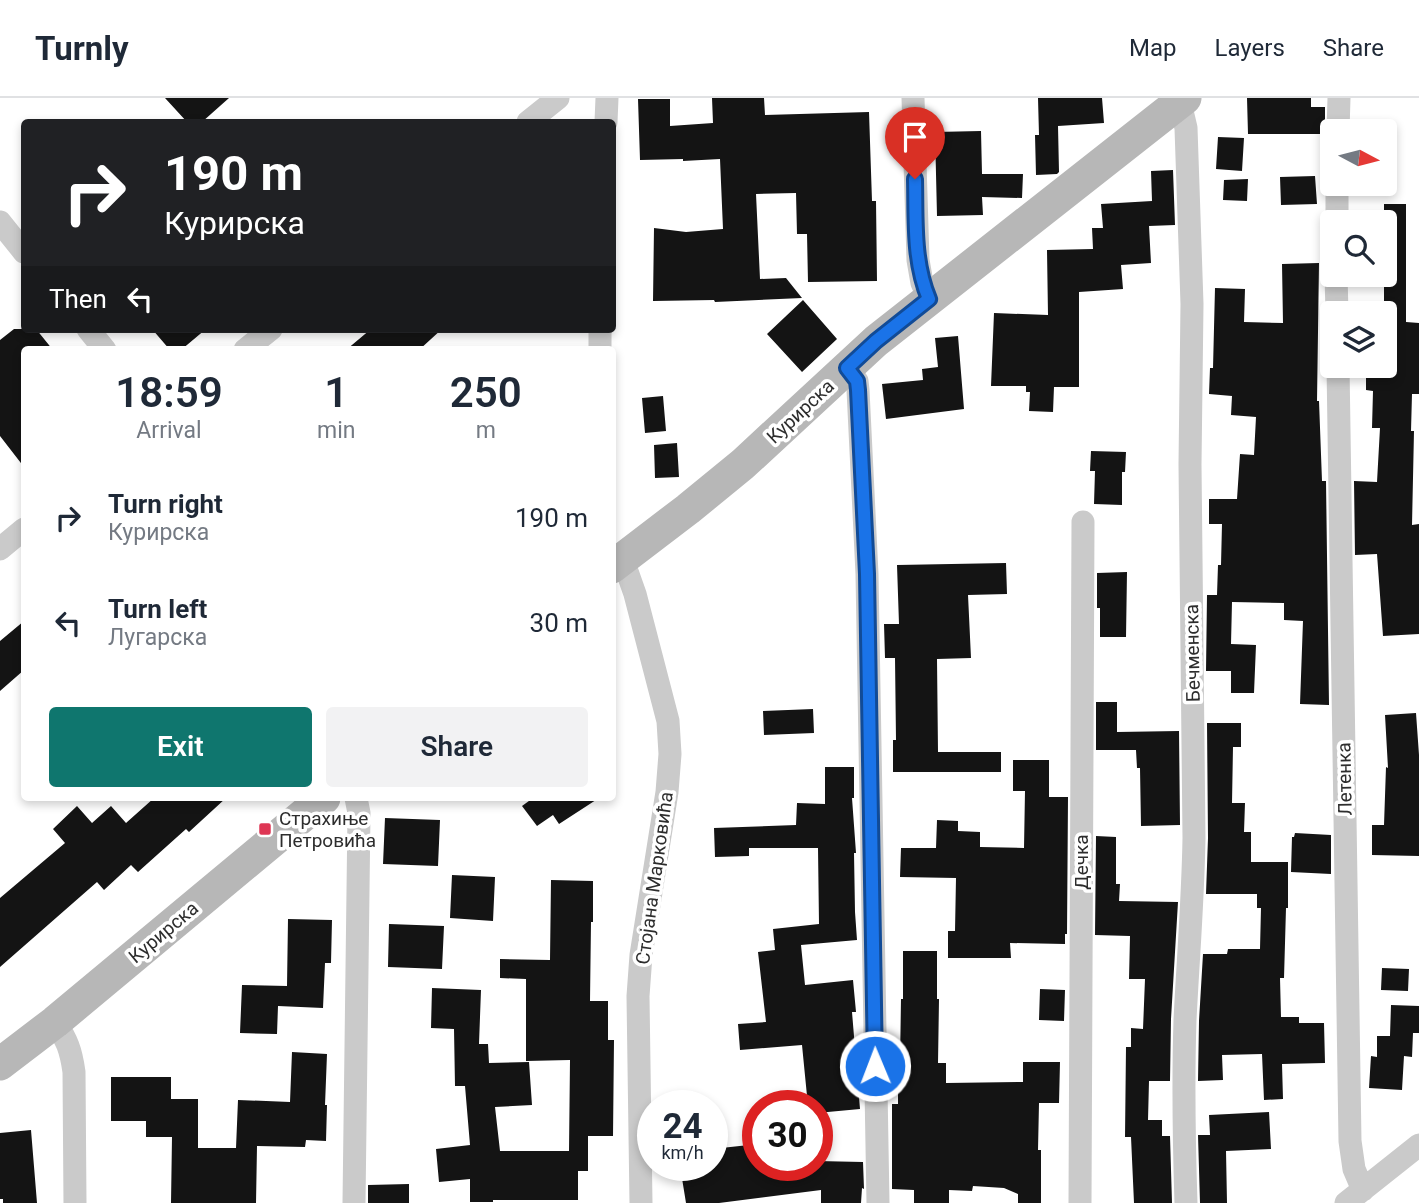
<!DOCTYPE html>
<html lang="en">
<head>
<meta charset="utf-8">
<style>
  :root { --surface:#fff; --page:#f2f2f3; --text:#1f2937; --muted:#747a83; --line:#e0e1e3; --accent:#0f766e }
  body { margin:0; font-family:Roboto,sans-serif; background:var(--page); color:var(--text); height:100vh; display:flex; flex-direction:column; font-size:26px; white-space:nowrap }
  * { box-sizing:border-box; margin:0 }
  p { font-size:23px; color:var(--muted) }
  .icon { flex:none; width:38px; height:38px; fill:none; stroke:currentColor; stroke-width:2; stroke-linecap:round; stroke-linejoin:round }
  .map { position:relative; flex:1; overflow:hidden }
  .details { position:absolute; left:21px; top:248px; width:595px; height:455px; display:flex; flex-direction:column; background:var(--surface); border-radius:7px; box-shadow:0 4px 10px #0003 }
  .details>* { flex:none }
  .guide { position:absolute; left:21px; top:21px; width:595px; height:214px; border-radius:7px; box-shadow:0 4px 10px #0003; background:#202124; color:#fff; overflow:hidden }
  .needle { width:46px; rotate:97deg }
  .tools { position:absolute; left:1320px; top:21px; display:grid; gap:14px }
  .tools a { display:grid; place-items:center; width:77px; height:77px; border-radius:7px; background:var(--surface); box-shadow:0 4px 10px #0003; font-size:35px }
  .speed { position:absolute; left:637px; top:992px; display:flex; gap:14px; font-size:35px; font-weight:700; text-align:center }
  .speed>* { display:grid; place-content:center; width:91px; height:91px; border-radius:50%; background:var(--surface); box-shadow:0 4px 10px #0003; line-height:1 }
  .speed small { font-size:18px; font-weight:400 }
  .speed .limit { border:10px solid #d22; background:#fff; color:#111 }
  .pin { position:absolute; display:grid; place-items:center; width:60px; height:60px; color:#fff; margin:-72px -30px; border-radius:50% 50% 50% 0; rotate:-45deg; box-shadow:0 0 7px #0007 }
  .pin .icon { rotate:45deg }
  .me { position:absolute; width:77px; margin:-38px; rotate:359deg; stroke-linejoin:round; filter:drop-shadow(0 0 5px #0008) }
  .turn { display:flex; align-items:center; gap:24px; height:147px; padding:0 28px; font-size:32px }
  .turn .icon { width:91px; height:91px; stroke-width:2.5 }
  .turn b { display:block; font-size:49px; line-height:60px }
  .then { display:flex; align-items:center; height:66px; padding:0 28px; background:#0003; gap:14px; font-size:26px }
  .eta { display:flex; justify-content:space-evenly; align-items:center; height:119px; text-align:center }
  .eta b { font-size:42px; font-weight:600; line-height:49px }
  .action { display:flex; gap:14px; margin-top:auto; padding:14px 28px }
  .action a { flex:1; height:80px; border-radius:7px; background:var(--accent); color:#fff; font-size:28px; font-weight:600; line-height:80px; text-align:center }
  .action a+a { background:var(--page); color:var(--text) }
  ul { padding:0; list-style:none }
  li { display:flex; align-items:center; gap:21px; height:105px; padding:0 28px }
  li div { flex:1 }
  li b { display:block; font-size:26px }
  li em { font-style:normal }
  header { display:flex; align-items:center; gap:42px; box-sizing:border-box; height:98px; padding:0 35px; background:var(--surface); border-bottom:2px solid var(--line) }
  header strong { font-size:33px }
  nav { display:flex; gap:38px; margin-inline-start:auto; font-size:24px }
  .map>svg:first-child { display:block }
  .building { fill:#141414 }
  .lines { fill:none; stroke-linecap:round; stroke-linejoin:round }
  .street { stroke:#cacaca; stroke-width:23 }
  .secondary { stroke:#b7b7b7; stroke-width:33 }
  .route-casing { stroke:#114b97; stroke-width:18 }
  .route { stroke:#1a73e8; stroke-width:12 }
  .poi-dot { fill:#de3654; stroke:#fff; stroke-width:2.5 }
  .labels { text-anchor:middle; stroke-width:7; stroke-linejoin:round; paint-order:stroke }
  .street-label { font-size:19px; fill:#2d2d2d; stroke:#fff }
  .poi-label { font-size:19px; fill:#2d2d2d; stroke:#fff; text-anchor:start }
</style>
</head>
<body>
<header>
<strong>Turnly</strong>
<nav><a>Map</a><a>Layers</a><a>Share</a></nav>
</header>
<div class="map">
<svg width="1419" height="1105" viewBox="0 0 1419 1105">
  <rect width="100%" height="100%" fill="#fff"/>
  <!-- building -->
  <path class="building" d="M165,0H229L202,24H187Z
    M712,0H764L765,17L869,14L872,103H876L877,183L808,184L807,136H797L796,95L756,96L760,181L786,180L802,200L715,204L714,202L653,203L654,130L686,134L723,131L720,61L683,63V61L640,62L638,1H670V28L713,25Z
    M1038,0H1102L1104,25L1058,28L1059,74L1057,76L1036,77L1035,37H1039Z
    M1247,0H1311V9H1325V36H1248Z
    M981,33L982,76H1023L1022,100L982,99L983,117L937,118L935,34Z
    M1218,39L1244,40L1242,73L1216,71Z
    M1173,72L1175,127L1149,128L1151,165L1121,167L1123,191L1079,194V289H1054L1053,314L1029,313L1030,294H1026V288H991L994,215L1048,217L1047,152L1093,151L1092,130H1103L1101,106L1152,103L1151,73Z
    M1315,78L1317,106L1281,107L1280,79Z
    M1248,81L1247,103L1223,102L1224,82Z
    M1384,106H1406V224L1419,225V296H1412L1411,333H1414L1412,427L1419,426V536L1383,538L1377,456L1355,457L1354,383L1377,384L1380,330H1372L1373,293L1366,292V268H1384Z
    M1319,165L1317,303H1319L1322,383H1326L1329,607L1300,606L1303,523L1284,522V505L1232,504L1231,546L1256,547L1254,595H1231V573H1206L1207,497H1217L1218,467H1221L1222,426H1209V401H1237L1240,356L1254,357L1256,319L1231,317L1232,298L1209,296L1210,270H1213L1215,190L1245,191L1244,224L1283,225L1282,166Z
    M803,202L837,241L802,274L767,236Z
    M14,231H36L53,252H24V369L0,338V242Z
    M152,231H206L181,252H170Z
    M371,231H442L419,252H346Z
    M958,238L964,311L886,321L882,286L923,282L922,271L938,269L935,240Z
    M663,298L666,333L645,335L642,300Z
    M677,345L679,379L655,380L654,347Z
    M1091,353L1126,354L1125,374H1122V407L1094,406L1095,373H1090Z
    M1006,465L1007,496L968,497L971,560L937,561L938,654H1001V674H893V642H896L895,560H885L884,526H899L897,467Z
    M1127,474L1126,539H1100V510H1097V475Z
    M24,523V572L0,593V543Z
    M1096,604H1117V634L1179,633L1180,727L1141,728L1140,670H1137L1136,652H1096Z
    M813,611L814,635L764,637L763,613Z
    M1416,615L1419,657V758L1372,757V727H1384L1386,669L1388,670L1385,617Z
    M1207,625H1241V649H1233L1232,705H1245L1244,734H1251V764H1288V810H1286L1284,880H1280L1281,919H1299V925H1324L1325,965L1282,966L1283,1001L1264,1002L1262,956L1222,957L1223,982L1198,983L1199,923L1203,856H1227L1228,851H1260L1261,810H1257V796H1206L1208,740Z
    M1013,662H1049V699H1068L1067,836H1065V846L1010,845L1011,860H948V833H955L956,780L900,779L901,750H936L937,722L958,723V733L980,734V749L1024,750L1025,693H1013Z
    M825,669H854V700H852L856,755H854L855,814L857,842L801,847L805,887L853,882L856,914H852L860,1011L817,1015V1008H808L802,947L740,952L738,926L766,924L758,854L775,852L773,831L819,826L818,750H749V758L715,759L714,730L796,727L797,705L825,706Z
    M154,700H226L189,734L186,731L138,774L131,767L104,792L97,784L0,869V800L65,745L53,731L77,708L92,725L111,708L126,725Z
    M533,700H599L559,726L553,717L537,728L522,708Z
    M385,720L440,722L438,768L383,766Z
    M1295,735L1331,737V776L1291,774L1292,739H1294Z
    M1096,738L1116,739V786H1120L1119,803L1178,804L1171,921L1170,983H1149L1148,1022H1162V1038H1170L1172,1105H1134L1131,1039H1125L1126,949H1131V930L1143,931L1145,881H1129L1130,838L1095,837Z
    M452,777L495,779L493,823L450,820Z
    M551,782L593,783V824H591L590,903H608V942H614L613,1038H588V1073H578V1102H493V1104H470V1081L439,1084L436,1051L470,1047L465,988H455L454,931L431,930L432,890L481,892L479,946H488L489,965L529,964L532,1007L495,1009L500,1053H569L570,962L526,963V881L500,880V861L550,862Z
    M288,821L332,822L331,865H325L323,910L278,908L277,936L240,935L242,887L287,888Z
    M389,826L444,828L442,871L388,869Z
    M903,853H937V901H939L938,965H946V985L1023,984V964H1060L1059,1005H1039L1038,1052H1041V1105H1018V1096L1004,1090L973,1088L972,1093L949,1092V1105H914V1092L892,1091V1006H898V965H900L901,901H903Z
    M1382,870L1409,871L1408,893L1381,892Z
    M1040,891L1065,892L1064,923L1039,922Z
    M1391,907L1419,908V935H1413L1412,959L1404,958L1402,992L1369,990L1371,958L1377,959V938H1390Z
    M292,954L327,956L325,1007H327L326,1043L306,1042L305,1049L257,1048L256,1105H171L172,1039H146V1023H111V979H171V1001H198V1050H236L238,1002L290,1004Z
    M1269,1014L1271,1051L1226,1053L1227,1105H1200L1198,1037H1210L1209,1017Z
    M31,1032L37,1105H3V1101H0V1035Z
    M758,1046V1068H817V1063L863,1064L864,1091L862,1090L861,1105H821V1092L719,1105H686L680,1068H712V1051Z
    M409,1086V1105H368V1087Z"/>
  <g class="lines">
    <!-- street -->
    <path class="street" d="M913,0L918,162L922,185L929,201
      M1179,6L1182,13L1186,30L1192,206L1190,366L1194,740C1193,801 1188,862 1185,922C1183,983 1184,1044 1186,1105
      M528,24L558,0
      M606,24L607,0
      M1338,33L1339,0
      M0,124L24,154
      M1337,124V86
      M1336,177L1337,215
      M88,231L105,252
      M245,252L271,231
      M600,252V231
      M1338,268L1350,1043L1354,1071L1363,1092
      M847,270L857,283L858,292L867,476L878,1105
      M0,451L24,431
      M623,462L635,496L668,623L670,656L667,694L641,857L638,898L641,1105
      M55,924C67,942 71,952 74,974L75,1105
      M354,1105L359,715L356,700
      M1080,1105L1083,424
      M1346,1105L1419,1047"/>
    <!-- secondary -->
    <path class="secondary" d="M612,469L688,411L743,366L876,243L1185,0
      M0,966L55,924L324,700"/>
  </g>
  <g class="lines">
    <!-- route casing -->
    <g class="route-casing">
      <path id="route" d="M875,968L867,476L858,292L857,283L847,270L876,243L929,201C913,163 916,121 915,81"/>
    </g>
    <!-- route -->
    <use href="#route" class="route"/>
  </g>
  <!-- markers -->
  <rect class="poi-dot" x="258" y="724" width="14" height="14" rx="3.5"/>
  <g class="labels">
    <!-- street labels -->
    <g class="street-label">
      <text transform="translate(800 313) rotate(-43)" y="7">Курирска</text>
      <text transform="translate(1192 555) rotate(-91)" y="7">Бечменска</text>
      <text transform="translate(1344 681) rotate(-91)" y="7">Летенка</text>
      <text transform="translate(1081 764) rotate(-90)" y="7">Дечка</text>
      <text transform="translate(654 780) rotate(-82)" y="7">Стојана Марковића</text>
      <text transform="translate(163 834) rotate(-40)" y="7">Курирска</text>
    </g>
    <!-- poi labels -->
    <g class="poi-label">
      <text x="279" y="727">Страхиње<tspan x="279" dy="22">Петровића</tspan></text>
    </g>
  </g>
</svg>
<div class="tools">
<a><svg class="needle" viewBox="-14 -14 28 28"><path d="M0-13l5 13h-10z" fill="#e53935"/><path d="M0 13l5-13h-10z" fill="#747a83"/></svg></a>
<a><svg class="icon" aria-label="search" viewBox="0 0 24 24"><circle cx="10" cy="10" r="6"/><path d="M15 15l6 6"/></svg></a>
<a><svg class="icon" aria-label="layers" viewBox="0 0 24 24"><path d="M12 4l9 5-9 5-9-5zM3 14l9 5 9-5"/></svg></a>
</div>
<div class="speed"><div>24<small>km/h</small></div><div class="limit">30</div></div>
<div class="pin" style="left:915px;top:81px;background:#d93025"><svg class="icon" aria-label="arrive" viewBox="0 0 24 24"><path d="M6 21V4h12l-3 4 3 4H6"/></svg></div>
<svg class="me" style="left:875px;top:968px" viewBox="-20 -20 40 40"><circle r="17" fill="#1a73e8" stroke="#fff" stroke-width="3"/><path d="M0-11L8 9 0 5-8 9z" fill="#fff"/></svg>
<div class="guide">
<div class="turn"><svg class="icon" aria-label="right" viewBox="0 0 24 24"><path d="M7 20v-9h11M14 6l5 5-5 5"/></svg><div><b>190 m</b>Курирска</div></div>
<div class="then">Then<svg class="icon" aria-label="left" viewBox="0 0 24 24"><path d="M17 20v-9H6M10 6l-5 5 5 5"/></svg></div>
</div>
<section class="details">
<div class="eta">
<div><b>18:59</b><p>Arrival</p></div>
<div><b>1</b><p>min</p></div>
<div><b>250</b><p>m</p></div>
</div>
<ul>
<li><svg class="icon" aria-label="right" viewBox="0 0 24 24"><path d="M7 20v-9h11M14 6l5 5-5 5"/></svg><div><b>Turn right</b><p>Курирска</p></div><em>190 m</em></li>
<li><svg class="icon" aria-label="left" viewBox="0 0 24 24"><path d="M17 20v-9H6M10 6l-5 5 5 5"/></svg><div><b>Turn left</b><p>Лугарска</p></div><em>30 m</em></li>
</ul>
<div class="action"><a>Exit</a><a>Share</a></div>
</section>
</div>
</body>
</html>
